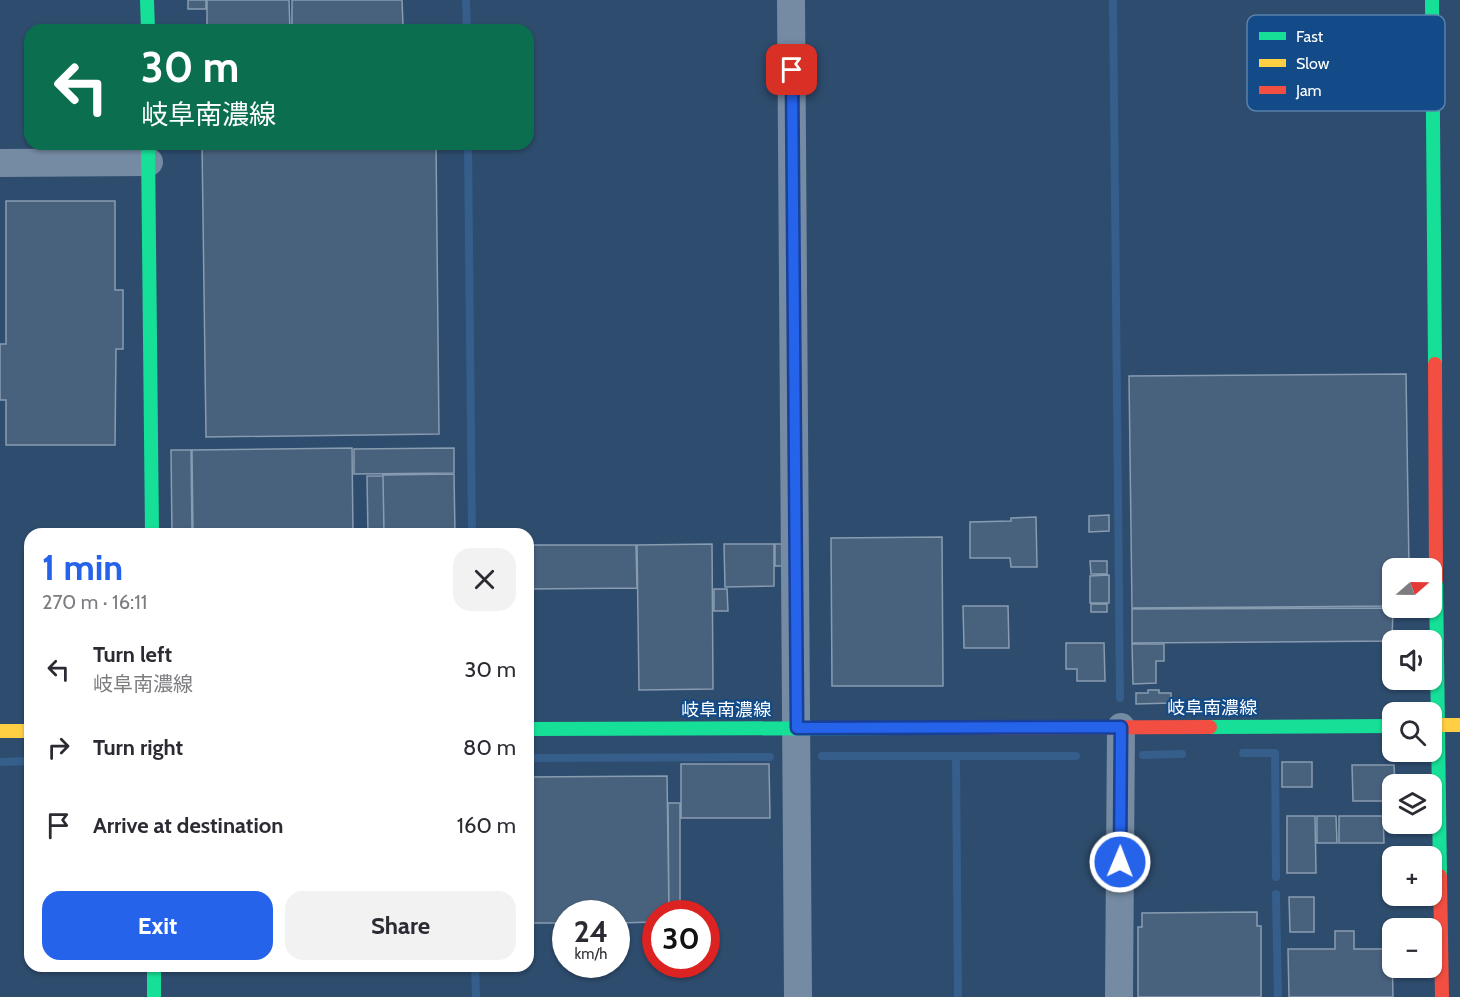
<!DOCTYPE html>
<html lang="en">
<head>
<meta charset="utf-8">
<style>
  :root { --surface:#fff; --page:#f2f2f3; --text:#2b2b33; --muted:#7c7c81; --accent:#2563eb }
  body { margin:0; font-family:Cabin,"Noto Sans JP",sans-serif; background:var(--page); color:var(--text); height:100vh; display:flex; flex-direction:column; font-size:22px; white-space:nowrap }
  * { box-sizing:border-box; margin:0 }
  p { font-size:20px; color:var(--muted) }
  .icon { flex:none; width:33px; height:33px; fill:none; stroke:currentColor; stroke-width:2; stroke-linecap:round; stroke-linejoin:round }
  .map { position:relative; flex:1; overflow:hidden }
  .panel { position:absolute; left:24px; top:528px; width:510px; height:444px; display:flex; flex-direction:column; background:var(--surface); border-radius:18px; box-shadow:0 2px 4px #0004 }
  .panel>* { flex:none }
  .banner { position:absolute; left:24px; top:24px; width:510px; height:126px; border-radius:18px; box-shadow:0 2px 4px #0004; background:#0b6e4f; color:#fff; overflow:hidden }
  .needle { width:39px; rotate:70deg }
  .buttons { position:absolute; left:1382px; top:558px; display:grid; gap:12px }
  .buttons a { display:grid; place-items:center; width:60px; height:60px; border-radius:12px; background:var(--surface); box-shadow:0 2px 4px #0004; font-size:30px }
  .speed { position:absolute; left:552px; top:900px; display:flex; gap:12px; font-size:30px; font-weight:700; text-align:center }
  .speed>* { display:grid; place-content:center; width:78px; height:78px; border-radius:50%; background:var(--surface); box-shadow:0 2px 4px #0004; line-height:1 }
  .speed small { font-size:15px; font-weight:400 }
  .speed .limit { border:9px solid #d22; background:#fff; color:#111 }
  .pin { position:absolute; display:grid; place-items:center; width:51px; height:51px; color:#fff; margin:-26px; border-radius:12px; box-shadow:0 3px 9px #0006 }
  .me { position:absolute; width:66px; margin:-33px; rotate:1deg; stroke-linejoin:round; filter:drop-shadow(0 0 4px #0008) }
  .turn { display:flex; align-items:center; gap:21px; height:126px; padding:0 18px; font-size:27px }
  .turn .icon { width:78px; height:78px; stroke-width:2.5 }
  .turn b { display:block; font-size:42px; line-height:51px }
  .round { display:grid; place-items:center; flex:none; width:63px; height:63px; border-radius:18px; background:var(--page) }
  .head { display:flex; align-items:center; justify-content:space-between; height:102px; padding:0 18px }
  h1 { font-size:36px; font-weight:800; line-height:45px; color:var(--accent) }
  .primary-button { display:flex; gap:12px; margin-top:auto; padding:12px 18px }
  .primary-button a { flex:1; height:69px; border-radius:18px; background:var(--accent); color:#fff; font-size:24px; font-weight:800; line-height:69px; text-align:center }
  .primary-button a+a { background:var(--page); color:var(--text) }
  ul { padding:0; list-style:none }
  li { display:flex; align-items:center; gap:18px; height:78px; padding:0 18px }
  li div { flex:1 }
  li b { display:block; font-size:22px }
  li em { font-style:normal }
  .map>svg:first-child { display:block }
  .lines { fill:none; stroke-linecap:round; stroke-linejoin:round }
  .stream { stroke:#355e8a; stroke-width:8 }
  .building { fill:#48617c; stroke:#889cb1; stroke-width:1.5 }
  .street { stroke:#758ba3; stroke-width:28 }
  .fast { stroke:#16e098; stroke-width:14 }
  .slow { stroke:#ffcf43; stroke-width:14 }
  .jam { stroke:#f24e42; stroke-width:14 }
  .route-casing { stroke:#184099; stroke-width:15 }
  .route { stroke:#2563eb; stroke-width:10 }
  .labels { text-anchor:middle; stroke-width:4.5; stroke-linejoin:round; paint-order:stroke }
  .street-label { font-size:18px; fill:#fff; stroke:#134b88 }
  .key { fill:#134b88; stroke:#5a81ac; stroke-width:1.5 }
  .key-label { font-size:16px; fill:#fff }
</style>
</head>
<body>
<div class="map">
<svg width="1460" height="997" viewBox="0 0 1460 997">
  <rect width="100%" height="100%" fill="#2e4c6d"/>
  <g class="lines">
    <!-- stream -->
    <path class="stream" d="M466,0L467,30
      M1113,0L1120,698
      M468,144L472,534
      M1243,753H1275L1276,877
      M1143,755L1182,754
      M822,756H1076
      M956,756L958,997
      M528,758L770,757
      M0,762L30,761
      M1276,894L1278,997
      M475,966L476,997"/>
  </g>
  <!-- building -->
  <path class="building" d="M188,0H206V9H188Z
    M207,0H289L290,30H207Z
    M292,0H402L403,25L292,26Z
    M202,144H436L439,434L206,437Z
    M6,201H115V290H123V349H116L115,445H6V400H0V344H6Z
    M1406,374L1409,568H1392V606L1132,608L1129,376Z
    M352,448L353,534H193L192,450Z
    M454,448V473L354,474V449Z
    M171,450H191L192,534H172Z
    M454,474L455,534H384L383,475Z
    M367,476H383L384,534H368Z
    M1109,515V531L1089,532V516Z
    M1036,517L1037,567H1011L1010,558H970V522L1011,521V518Z
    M942,537L943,686H832L831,538Z
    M712,544L713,689L639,690L637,545Z
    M724,544H774V586L725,587Z
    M775,544H782V566H775Z
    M528,545H636L637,588L528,589Z
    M1090,561H1107V574H1091Z
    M1109,575V603H1090V576Z
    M714,589H727L728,611H714Z
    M1091,604H1107V612H1091Z
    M963,606H1008L1009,648H964Z
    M1393,608L1392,641L1132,643V609Z
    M1066,643H1104L1105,681H1077V669H1066Z
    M1132,644H1164V661H1156V683L1133,684Z
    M1148,690H1159V693H1171V703L1136,704V693H1148Z
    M1282,762H1312V787H1282Z
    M681,764H769L770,818H681Z
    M1352,765H1394L1395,784H1392V801H1353Z
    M667,776L669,914H656V922L616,923V914H566V923H528V777Z
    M668,803H680V914H669Z
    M1287,816H1315L1316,873H1287Z
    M1317,816H1336L1337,843H1317Z
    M1339,816H1383L1384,843H1339Z
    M1289,897H1314V932H1290Z
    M1257,912V926H1261V997H1138V927H1142V913Z
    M1335,931H1354V949H1392L1393,997H1289L1288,949H1335Z"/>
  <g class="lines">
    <!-- street -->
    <path class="street" d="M791,0L798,997
      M0,163L149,162
      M1119,997L1121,727"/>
    <!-- fast -->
    <path class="fast" d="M147,0L148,30
      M1432,0L1435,364
      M148,144L152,534
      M1436,580L1440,876
      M1210,727L1392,726
      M528,729L903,728
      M154,966V997"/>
    <!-- slow -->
    <path class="slow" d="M1431,725H1460
      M0,731H30"/>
    <!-- jam -->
    <path class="jam" d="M1435,364L1436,580
      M903,728L1210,727
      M1440,876L1442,997"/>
  </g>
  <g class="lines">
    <!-- route casing -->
    <g class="route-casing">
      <path id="route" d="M792,70L797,728L1121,727L1120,862"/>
    </g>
    <!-- route -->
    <use href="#route" class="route"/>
  </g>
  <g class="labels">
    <!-- street labels -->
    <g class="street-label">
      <text x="1212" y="714">岐阜南濃線</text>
      <text x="726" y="716">岐阜南濃線</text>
    </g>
  </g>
  <!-- legend -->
  <rect x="1247" y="15" width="198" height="96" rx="9" class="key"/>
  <rect x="1259" y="32" width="27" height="8" fill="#16e098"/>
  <rect x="1259" y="59" width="27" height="8" fill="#ffcf43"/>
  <rect x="1259" y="86" width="27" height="8" fill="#f24e42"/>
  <g class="key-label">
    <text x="1296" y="42">Fast</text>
    <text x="1296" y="69">Slow</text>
    <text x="1296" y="96">Jam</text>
  </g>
</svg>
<div class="buttons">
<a><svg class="needle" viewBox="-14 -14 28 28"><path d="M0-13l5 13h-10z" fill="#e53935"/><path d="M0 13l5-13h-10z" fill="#7c7c81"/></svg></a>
<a><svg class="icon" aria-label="sound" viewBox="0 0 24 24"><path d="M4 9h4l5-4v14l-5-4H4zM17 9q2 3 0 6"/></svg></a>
<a><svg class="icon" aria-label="search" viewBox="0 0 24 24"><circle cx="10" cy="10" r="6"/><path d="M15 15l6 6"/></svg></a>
<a><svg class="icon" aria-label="layers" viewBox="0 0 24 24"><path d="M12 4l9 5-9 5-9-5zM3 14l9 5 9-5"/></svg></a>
<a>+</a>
<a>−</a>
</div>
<div class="speed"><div>24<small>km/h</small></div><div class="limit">30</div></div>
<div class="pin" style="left:792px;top:70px;background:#d93025"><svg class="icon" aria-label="arrive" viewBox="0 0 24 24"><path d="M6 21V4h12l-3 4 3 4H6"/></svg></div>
<svg class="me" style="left:1120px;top:862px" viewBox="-20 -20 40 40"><circle r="17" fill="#2563eb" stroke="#fff" stroke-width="3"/><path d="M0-11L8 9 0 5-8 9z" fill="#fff"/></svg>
<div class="banner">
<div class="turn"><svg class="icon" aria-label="left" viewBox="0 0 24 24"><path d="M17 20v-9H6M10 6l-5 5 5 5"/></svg><div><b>30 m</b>岐阜南濃線</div></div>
</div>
<section class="panel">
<div class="head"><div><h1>1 min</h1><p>270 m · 16:11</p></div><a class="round"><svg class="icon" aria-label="close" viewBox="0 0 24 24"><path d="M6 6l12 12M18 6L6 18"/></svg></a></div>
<ul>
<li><svg class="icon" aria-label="left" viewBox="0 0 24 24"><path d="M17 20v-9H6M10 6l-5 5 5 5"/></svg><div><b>Turn left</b><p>岐阜南濃線</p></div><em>30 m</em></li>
<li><svg class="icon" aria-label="right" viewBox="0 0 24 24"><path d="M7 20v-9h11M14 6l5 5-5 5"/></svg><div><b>Turn right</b></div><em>80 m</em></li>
<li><svg class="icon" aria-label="arrive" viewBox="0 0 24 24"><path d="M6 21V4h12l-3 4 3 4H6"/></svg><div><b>Arrive at destination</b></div><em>160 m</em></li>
</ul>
<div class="primary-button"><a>Exit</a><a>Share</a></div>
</section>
</div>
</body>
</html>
